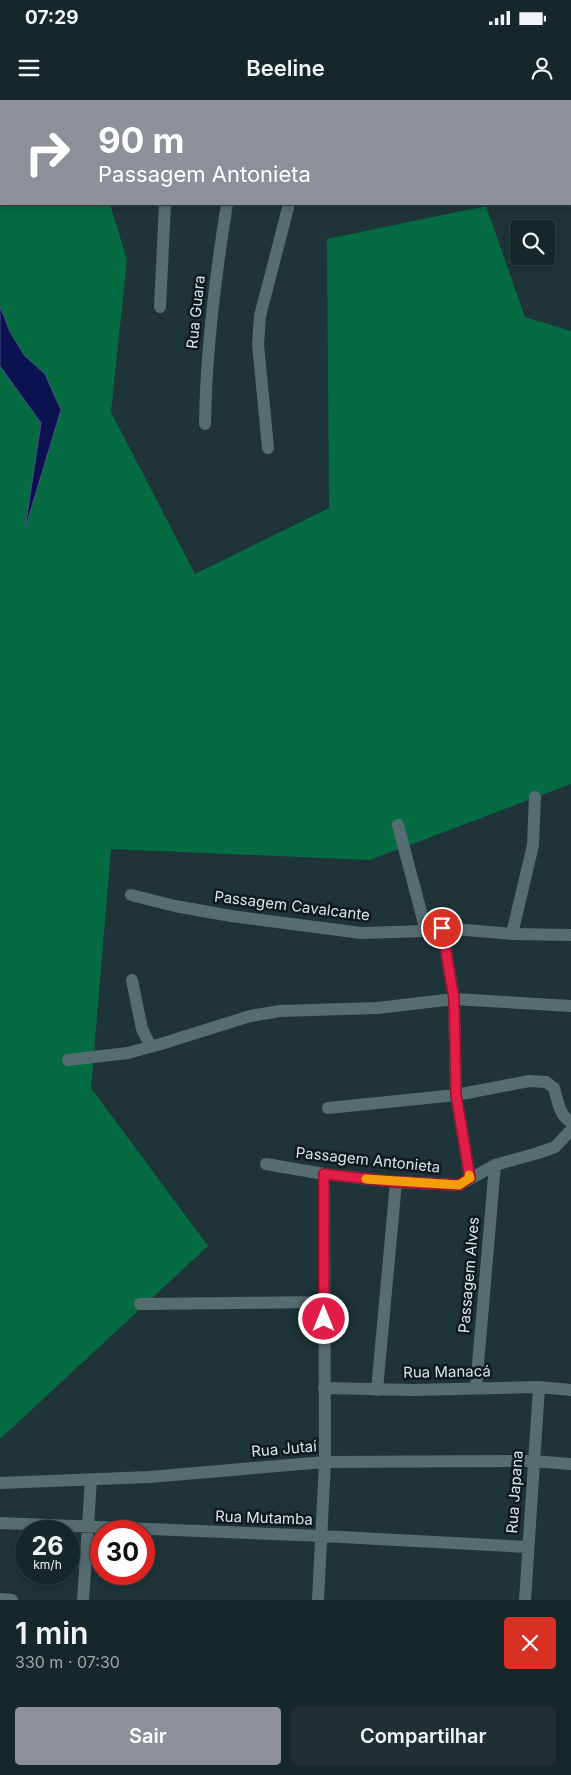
<!DOCTYPE html>
<html lang="pt">
<head>
<meta charset="utf-8">
<style>
  :root { --surface:#16272a; --page:#1f2f32; --text:#f1f3f6; --muted:#9ea5a8; --line:#354447; --accent:#8c9099 }
  body { margin:0; font-family:Inter,sans-serif; background:var(--page); color:var(--text); height:100vh; display:flex; flex-direction:column; font-size:19px; white-space:nowrap }
  * { box-sizing:border-box; margin:0 }
  p { font-size:16px; color:var(--muted) }
  .icon { flex:none; width:28px; height:28px; fill:none; stroke:currentColor; stroke-width:2; stroke-linecap:round; stroke-linejoin:round }
  .map { position:relative; height:1500px; overflow:hidden }
  .details { display:flex; flex-direction:column; background:var(--surface); flex:1 }
  .details>* { flex:none }
  .guide { position:absolute; left:0px; top:0px; width:571px; height:105px; box-shadow:0 2px 8px #0003,0 0 0 1px var(--line); background:#8c9099; color:#fff; overflow:hidden }
  .fabs { position:absolute; left:510px; top:120px; display:grid; gap:10px }
  .fabs a { display:grid; place-items:center; width:45px; height:45px; border-radius:5px; background:var(--surface); box-shadow:0 2px 8px #0003,0 0 0 1px var(--line); font-size:25px }
  .speed { position:absolute; left:15px; top:1420px; display:flex; gap:10px; font-size:25px; font-weight:700; text-align:center }
  .speed>* { display:grid; place-content:center; width:65px; height:65px; border-radius:50%; background:var(--surface); box-shadow:0 2px 8px #0003,0 0 0 1px var(--line); line-height:1 }
  .speed small { font-size:12px; font-weight:400 }
  .speed .limit { border:8px solid #d22; background:#fff; color:#111 }
  .pin { position:absolute; display:grid; place-items:center; width:42px; height:42px; color:#fff; margin:-21px; border:2px solid #fff; border-radius:50%; box-shadow:0 1px 5px #0007 }
  .me { position:absolute; width:55px; margin:-28px; rotate:0deg; stroke-linejoin:round; filter:drop-shadow(0 0 4px #0008) }
  .turn { display:flex; align-items:center; gap:18px; height:105px; padding:0 15px; font-size:22px }
  .turn .icon { width:65px; height:65px; stroke-width:2.5 }
  .turn b { display:block; font-size:35px; line-height:42px }
  .round { display:grid; place-items:center; flex:none; width:52px; height:52px; border-radius:5px; background:var(--page) }
  .head { display:flex; align-items:center; justify-content:space-between; height:85px; padding:0 15px }
  h1 { font-size:30px; font-weight:600; line-height:38px }
  .button { display:flex; gap:10px; margin-top:auto; padding:10px 15px }
  .button a { flex:1; height:58px; border-radius:5px; background:var(--accent); color:#fff; font-size:20px; font-weight:600; line-height:58px; text-align:center }
  .button a+a { background:var(--page); color:var(--text) }
  .status { display:flex; justify-content:space-between; align-items:center; height:35px; padding:0 25px; background:var(--surface); direction:ltr }
  .status svg { height:14px; fill:currentColor }
  header { display:flex; justify-content:space-between; align-items:center; height:65px; padding:0 15px; background:var(--surface); font-size:22px; font-weight:600 }
  .map>svg:first-child { display:block }
  .forest { fill:#046b42 }
  .water { fill:#0a134f; stroke:#48527d }
  .lines { fill:none; stroke-linecap:round; stroke-linejoin:round }
  .minor { stroke:#556c71; stroke-width:12 }
  .major { stroke:#5897be; stroke-width:12 }
  .route-casing { stroke:#92132f; stroke-width:12 }
  .route { stroke:#e11d48; stroke-width:9 }
  .slow { stroke:#f59e0b; stroke-width:9 }
  .labels { text-anchor:middle; stroke-width:5; stroke-linejoin:round; paint-order:stroke }
  .street-label { font-size:15px; fill:#d9e6e9; stroke:#101a1c }
</style>
</head>
<body>
<div class="status"><b>07:29</b><svg viewBox="0 0 49 12"><path d="M0 12V9h3v3zM5 12V6h3v6zM10 12V3h3v9zM15 12V0h3v12zM26 1h20v11H26zM47 4h2v5h-2z"/></svg></div>
<header><svg class="icon" aria-label="menu" viewBox="0 0 24 24"><path d="M4 6h16M4 12h16M4 18h16"/></svg>Beeline<svg class="icon" aria-label="person" viewBox="0 0 24 24"><circle cx="12" cy="8" r="4"/><path d="M4 21q1-7 8-7t8 7"/></svg></header>
<div class="map">
<svg width="571" height="1500" viewBox="0 0 571 1500">
  <rect width="100%" height="100%" fill="#1e3438"/>
  <!-- forest -->
  <path class="forest" d="M0,0L58,1H1V104H110L127,160L111,312L195,474L329,408L327,139L486,106L525,217L571,231V684L370,760L111,749L91,988L208,1146L0,1339Z"/>
  <!-- water -->
  <path class="water" d="M0,206L10,232L25,256L45,274L61,310L25,429L41,323L0,266Z"/>
  <g class="lines">
    <!-- minor -->
    <path class="minor" d="M179,1L180,0
      M160,207L165,104
      M205,324C206,249 215,178 227,104
      M268,348L258,244L260,216L289,104
      M398,725L426,831
      M131,795L175,806L231,816L361,833L426,831L442,828L512,834L571,835
      M442,828L454,899L456,995L470,1078
      M512,834L533,745L535,697
      M132,880L142,929L151,947
      M68,960L128,953L161,944L250,916L280,911L377,908L454,899L571,906
      M328,1008L456,995L529,981L546,982L554,988C558,1001 559,1015 571,1022
      M266,1064L324,1074L396,1082L459,1085L495,1065L538,1053L555,1047L571,1030
      M140,1204L324,1202
      M324,1288L413,1290L539,1287L571,1290
      M476,1288L495,1065
      M377,1290L396,1082
      M0,1383L149,1377L325,1362L533,1361L571,1364
      M0,1423L322,1436L527,1447
      M0,1499L12,1500
      M83,1500L91,1380
      M318,1500L325,1362L324,1074
      M525,1500L539,1287"/>
    <!-- major -->
    <path class="major" d="M222,0L228,1
      M570,22H571"/>
  </g>
  <g class="lines">
    <!-- route casing -->
    <g class="route-casing">
      <path id="route" d="M324,1219V1074L396,1082L459,1085L470,1078L456,995L454,899L442,828"/>
    </g>
    <!-- route -->
    <use href="#route" class="route"/>
    <!-- slow -->
    <path class="slow" d="M366,1079L459,1085L470,1078L469,1075"/>
  </g>
  <g class="labels">
    <!-- street labels -->
    <g class="street-label">
      <text transform="translate(196 212) rotate(-84)" y="5">Rua Guara</text>
      <text transform="translate(292 806) rotate(7)" y="5">Passagem Cavalcante</text>
      <text transform="translate(368 1060) rotate(6)" y="5">Passagem Antonieta</text>
      <text transform="translate(469 1175) rotate(-85)" y="5">Passagem Alves</text>
      <text transform="translate(447 1272) rotate(-1)" y="5">Rua Manacá</text>
      <text transform="translate(284 1349) rotate(-5)" y="5">Rua Jutaí</text>
      <text transform="translate(515 1392) rotate(-86)" y="5">Rua Japana</text>
      <text transform="translate(264 1418) rotate(2)" y="5">Rua Mutamba</text>
    </g>
  </g>
</svg>
<div class="fabs">
<a><svg class="icon" aria-label="search" viewBox="0 0 24 24"><circle cx="10" cy="10" r="6"/><path d="M15 15l6 6"/></svg></a>
</div>
<div class="speed"><div>26<small>km/h</small></div><div class="limit">30</div></div>
<div class="pin" style="left:442px;top:828px;background:#d93025"><svg class="icon" aria-label="arrive" viewBox="0 0 24 24"><path d="M6 21V4h12l-3 4 3 4H6"/></svg></div>
<svg class="me" style="left:324px;top:1219px" viewBox="-20 -20 40 40"><circle r="17" fill="#e11d48" stroke="#fff" stroke-width="3"/><path d="M0-11L8 9 0 5-8 9z" fill="#fff"/></svg>
<div class="guide">
<div class="turn"><svg class="icon" aria-label="right" viewBox="0 0 24 24"><path d="M7 20v-9h11M14 6l5 5-5 5"/></svg><div><b>90 m</b>Passagem Antonieta</div></div>
</div>
</div>
<section class="details">
<div class="head"><div><h1>1 min</h1><p>330 m · 07:30</p></div><a class="round" style="background:#d93025;color:#fff"><svg class="icon" aria-label="close" viewBox="0 0 24 24"><path d="M6 6l12 12M18 6L6 18"/></svg></a></div>
<div class="button"><a>Sair</a><a>Compartilhar</a></div>
</section>
</body>
</html>
